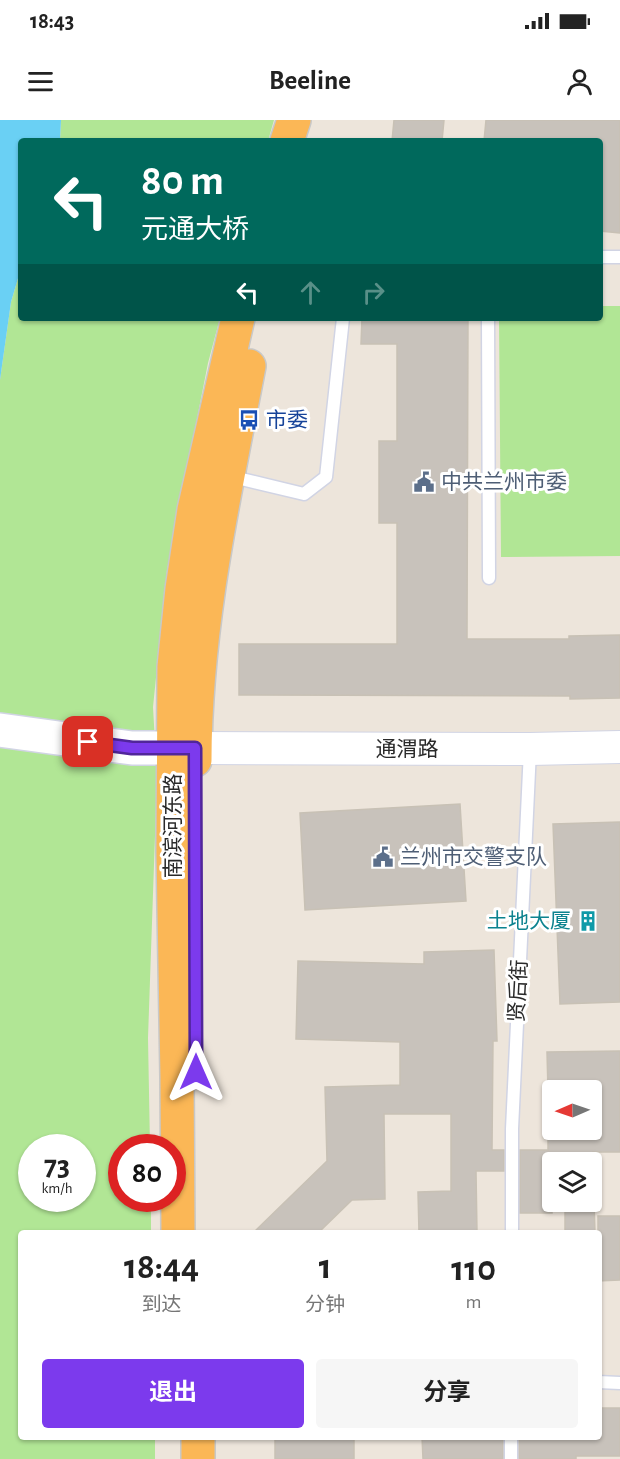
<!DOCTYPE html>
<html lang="zh">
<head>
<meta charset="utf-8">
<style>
  :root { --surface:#fff; --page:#f6f6f6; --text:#222; --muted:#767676; --accent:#7c3aed }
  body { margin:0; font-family:"Alegreya Sans","Noto Sans SC",sans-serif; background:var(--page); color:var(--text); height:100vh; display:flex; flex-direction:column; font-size:22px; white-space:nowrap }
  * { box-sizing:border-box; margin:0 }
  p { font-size:20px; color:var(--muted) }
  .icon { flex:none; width:33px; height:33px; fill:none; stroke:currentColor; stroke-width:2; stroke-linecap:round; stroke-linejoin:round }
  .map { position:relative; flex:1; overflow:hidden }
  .panel { position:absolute; left:18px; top:1110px; width:584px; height:210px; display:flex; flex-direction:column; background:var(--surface); border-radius:6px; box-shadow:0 2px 4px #0004 }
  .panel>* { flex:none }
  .guide { position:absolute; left:18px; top:18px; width:585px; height:183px; border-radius:6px; box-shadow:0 2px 4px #0004; background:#00695c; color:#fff; overflow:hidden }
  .needle { width:39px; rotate:268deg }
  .tools { position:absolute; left:542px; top:960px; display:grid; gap:12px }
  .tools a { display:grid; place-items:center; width:60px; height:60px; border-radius:6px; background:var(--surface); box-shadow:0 2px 4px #0004; font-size:30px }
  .speed { position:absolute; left:18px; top:1014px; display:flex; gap:12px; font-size:30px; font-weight:700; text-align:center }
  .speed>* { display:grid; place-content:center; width:78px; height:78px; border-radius:50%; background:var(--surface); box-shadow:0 2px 4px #0004; line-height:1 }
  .speed small { font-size:15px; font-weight:400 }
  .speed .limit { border:9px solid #d22; background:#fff; color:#111 }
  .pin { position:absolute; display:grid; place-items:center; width:51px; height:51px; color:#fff; margin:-26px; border-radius:12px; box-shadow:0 3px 9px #0006 }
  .me { position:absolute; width:66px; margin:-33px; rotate:0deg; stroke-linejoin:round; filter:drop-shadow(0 0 4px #0008) }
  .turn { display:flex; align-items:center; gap:21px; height:126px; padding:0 24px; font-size:27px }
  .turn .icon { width:78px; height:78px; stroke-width:2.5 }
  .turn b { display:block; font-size:42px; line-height:51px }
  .lanes { display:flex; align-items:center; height:57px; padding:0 24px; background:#0003; justify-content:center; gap:30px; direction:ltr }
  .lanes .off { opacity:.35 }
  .eta { display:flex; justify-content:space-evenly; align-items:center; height:102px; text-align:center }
  .eta b { font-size:36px; font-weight:700; line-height:42px }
  .action { display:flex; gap:12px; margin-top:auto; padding:12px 24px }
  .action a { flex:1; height:69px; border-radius:6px; background:var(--accent); color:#fff; font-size:24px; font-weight:700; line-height:69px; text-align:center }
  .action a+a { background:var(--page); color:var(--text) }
  .status { display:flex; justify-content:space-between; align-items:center; height:42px; padding:0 30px; background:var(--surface); direction:ltr }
  .status svg { height:16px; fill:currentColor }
  header { display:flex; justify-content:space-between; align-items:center; height:78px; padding:0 24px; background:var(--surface); font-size:27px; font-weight:700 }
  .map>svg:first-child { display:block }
  .green { fill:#b1e695; fill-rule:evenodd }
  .water { fill:#6ad0f4 }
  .building { fill:#c8c2bb; stroke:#c8c1b5; stroke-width:1.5 }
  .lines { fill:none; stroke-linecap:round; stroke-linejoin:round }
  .service-casing { stroke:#d1d4e4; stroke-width:15 }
  .tertiary-casing { stroke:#d1d4e4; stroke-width:34 }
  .secondary-casing { stroke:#d1d4e4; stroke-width:36 }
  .trunk-casing { stroke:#c8c8c8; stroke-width:36 }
  .service { stroke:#fff; stroke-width:12 }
  .tertiary { stroke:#fff; stroke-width:32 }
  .secondary { stroke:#fff; stroke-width:33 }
  .trunk { stroke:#fbb756; stroke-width:33 }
  .route-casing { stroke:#51269a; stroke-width:15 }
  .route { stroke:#7c3aed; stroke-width:10 }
  .labels { text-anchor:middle; stroke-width:6; stroke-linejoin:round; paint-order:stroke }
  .transit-label { font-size:21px; fill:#164399; stroke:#fff; text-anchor:start }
  .service-label { font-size:21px; fill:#4e5e75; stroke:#fff; text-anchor:start }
  .street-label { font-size:21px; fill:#2a2a2a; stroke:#fff }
  .culture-label { font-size:21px; fill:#0d838f; stroke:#fff; text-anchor:end }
</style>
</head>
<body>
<div class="status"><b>18:43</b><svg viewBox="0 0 49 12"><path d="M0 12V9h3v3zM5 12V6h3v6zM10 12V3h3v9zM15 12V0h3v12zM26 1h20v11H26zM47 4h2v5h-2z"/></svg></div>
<header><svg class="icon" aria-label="menu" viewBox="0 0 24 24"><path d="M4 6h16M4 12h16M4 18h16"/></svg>Beeline<svg class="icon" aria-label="person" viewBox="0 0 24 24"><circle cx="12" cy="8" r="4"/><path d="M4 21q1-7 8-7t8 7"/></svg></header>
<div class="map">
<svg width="620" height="1339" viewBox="0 0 620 1339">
  <rect width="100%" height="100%" fill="#ede5db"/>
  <!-- green -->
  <path class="green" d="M61,0H274L268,21H60Z
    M21,148V198H220L208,243L167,450L153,587L157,658L148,918L150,1027L122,1028V1078L151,1079V1113H21V1317H155V1339H0V260L11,182ZM32,1028H82V1078H32Z
    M600,186H620V436L501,437L499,198H600Z"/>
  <!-- water -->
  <path class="water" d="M0,0H61L60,21H21V148L11,182L0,260Z"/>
  <!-- building -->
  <path class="building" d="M394,0H444L442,21H392Z
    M486,0H620V113L600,111V21H484Z
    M362,198H468L467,519H569V516L620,515V578L570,579V576L239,575V524H397V403H379V321H397V224H361Z
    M460,684L466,781L305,790L300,693Z
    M620,702V882L560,884L553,704Z
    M494,830L497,921H493L492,1030H504V1051H476L477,1113H419L418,1072L451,1071V994H384L385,1079L352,1080L318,1113H253L327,1041L325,967L400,965V922L296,919L298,841L424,844V832Z
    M620,931V1032H593L594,1042H552V1093H520V1030H548V1010H591V970H548L547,932Z
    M565,1082H594L595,1113H565Z
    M598,1096H620V1160L598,1161Z
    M598,1288H620V1336H576V1339H519V1317H598Z
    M275,1317H354V1339H275Z
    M422,1317H503V1339H423Z"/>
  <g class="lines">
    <!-- service casing -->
    <g class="service-casing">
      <path id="service" d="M600,137H620
        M488,198L489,458
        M229,356L304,374L326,357L343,198
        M512,1113V1009L530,630
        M598,1262L620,1263
        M511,1339V1317"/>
    </g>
    <!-- tertiary casing -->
    <g class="tertiary-casing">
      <path id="tertiary" d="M195,628L530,629L620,627"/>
    </g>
    <!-- secondary casing -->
    <g class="secondary-casing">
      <path id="secondary" d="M0,610L132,628H195"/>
    </g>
    <!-- trunk casing -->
    <g class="trunk-casing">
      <path id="trunk" d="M287,21L294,0
        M195,640C195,507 224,377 249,246
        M178,1113L177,956L173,732L174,547L182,469L194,390L238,198
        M198,1317V1339"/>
    </g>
    <!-- service -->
    <use href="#service" class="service"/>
    <!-- tertiary -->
    <use href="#tertiary" class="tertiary"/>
    <!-- secondary -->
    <use href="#secondary" class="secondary"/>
    <!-- trunk -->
    <use href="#trunk" class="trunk"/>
  </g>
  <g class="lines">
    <!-- route casing -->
    <g class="route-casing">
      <path id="route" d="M88,622L132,628H195L196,952"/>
    </g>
    <!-- route -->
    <use href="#route" class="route"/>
  </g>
  <!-- icons -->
  <defs>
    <g id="bus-bare" transform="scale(1.62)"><path d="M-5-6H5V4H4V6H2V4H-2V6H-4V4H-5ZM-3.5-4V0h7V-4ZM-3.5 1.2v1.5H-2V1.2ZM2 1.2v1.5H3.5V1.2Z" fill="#1a4fb4" stroke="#fff" stroke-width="2.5" paint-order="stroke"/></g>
    <g id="civic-bare" transform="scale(1.62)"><path d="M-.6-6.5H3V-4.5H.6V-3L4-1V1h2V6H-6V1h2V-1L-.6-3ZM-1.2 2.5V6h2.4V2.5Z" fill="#5c6f8a" stroke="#fff" stroke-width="2.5" paint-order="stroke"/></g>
    <g id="building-bare" transform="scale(1.62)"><path d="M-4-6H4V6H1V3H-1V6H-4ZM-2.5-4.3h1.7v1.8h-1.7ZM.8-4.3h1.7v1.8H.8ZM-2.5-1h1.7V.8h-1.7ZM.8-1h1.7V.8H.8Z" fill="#0f9aa8" stroke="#fff" stroke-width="2.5" paint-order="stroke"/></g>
  </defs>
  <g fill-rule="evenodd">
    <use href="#bus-bare" x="249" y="300"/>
    <use href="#civic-bare" x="424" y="362"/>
    <use href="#civic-bare" x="383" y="737"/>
    <use href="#building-bare" x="588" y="801"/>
  </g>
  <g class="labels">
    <!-- transit labels -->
    <g class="transit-label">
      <text x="266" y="307">市委</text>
    </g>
    <!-- service labels -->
    <g class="service-label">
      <text x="441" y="369">中共兰州市委</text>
      <text x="400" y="744">兰州市交警支队</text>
    </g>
    <!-- street labels -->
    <g class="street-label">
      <text x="407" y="636">通渭路</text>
      <text transform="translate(173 706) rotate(-90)" y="7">南滨河东路</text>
      <text transform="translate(518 871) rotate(-87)" y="7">贤后街</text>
    </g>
    <!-- culture labels -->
    <g class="culture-label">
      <text x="571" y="808">土地大厦</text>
    </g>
  </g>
</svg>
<div class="tools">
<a><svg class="needle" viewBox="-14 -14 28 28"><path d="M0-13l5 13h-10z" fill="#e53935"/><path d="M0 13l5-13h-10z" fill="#767676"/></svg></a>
<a><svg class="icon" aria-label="layers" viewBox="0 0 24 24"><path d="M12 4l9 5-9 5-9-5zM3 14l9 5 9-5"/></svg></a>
</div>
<div class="speed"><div>73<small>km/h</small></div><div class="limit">80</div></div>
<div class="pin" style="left:88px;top:622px;background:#d93025"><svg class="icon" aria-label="arrive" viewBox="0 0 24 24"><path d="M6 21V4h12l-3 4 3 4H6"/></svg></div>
<svg class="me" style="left:196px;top:952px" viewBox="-20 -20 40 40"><path d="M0-17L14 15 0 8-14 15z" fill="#7c3aed" stroke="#fff" stroke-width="4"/></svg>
<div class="guide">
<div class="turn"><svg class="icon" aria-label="left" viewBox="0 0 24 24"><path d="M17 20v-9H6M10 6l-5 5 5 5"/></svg><div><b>80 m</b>元通大桥</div></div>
<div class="lanes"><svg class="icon" aria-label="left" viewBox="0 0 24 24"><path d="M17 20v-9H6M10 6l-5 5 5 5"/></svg><svg class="icon off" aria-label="ahead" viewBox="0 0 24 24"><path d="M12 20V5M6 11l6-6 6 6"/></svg><svg class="icon off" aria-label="right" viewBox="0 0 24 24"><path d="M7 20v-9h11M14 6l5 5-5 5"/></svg></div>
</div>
<section class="panel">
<div class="eta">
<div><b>18:44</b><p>到达</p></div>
<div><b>1</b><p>分钟</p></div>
<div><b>110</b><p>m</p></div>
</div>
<div class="action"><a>退出</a><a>分享</a></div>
</section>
</div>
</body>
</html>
